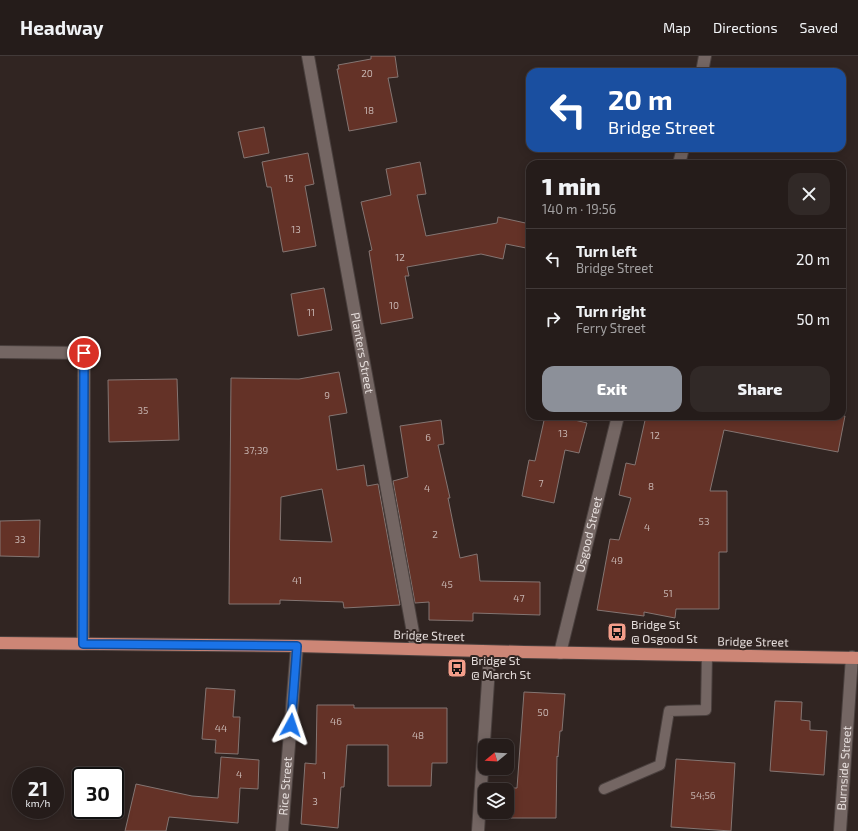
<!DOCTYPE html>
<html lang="en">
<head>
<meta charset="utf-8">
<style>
  :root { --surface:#251c1a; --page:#312927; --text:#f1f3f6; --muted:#a3a1a2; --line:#423a39; --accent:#8c9099 }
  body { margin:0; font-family:"Exo 2",sans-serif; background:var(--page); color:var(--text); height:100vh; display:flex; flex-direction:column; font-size:15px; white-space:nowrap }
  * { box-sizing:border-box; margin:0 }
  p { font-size:13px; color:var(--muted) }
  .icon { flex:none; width:22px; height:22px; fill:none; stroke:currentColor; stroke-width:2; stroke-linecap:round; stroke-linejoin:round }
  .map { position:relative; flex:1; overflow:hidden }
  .side { position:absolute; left:526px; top:104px; width:320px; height:260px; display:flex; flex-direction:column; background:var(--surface); border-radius:12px; box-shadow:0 2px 10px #0003,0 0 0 1px var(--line) }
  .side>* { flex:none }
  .guide { position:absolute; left:526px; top:12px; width:320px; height:84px; border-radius:12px; box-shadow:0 2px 10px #0003,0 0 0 1px var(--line); background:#1a4fa0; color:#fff; overflow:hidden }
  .needle { width:26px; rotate:252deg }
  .buttons { position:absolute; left:478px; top:683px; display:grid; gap:8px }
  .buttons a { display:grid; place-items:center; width:36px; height:36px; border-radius:8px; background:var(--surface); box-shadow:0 2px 10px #0003,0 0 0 1px var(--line); font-size:20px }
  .speed { position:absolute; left:12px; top:711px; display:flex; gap:8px; font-size:20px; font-weight:700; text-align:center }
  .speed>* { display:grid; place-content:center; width:52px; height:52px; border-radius:50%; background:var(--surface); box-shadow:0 2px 10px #0003,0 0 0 1px var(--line); line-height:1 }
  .speed small { font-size:10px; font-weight:400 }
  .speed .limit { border:2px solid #111; border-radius:6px; background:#fff; color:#111 }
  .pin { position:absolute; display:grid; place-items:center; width:34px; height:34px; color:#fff; margin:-17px; border:2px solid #fff; border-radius:50%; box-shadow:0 1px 4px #0007 }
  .me { position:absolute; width:44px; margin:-22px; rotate:5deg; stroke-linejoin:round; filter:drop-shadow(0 0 3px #0008) }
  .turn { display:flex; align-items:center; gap:14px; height:84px; padding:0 16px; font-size:18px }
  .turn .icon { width:52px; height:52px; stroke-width:2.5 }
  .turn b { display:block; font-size:28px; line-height:34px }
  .round { display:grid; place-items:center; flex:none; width:42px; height:42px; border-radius:12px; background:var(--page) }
  .headline { display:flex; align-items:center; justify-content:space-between; height:68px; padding:0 16px }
  h1 { font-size:24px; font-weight:800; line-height:30px }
  .primary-button { display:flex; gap:8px; margin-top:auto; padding:8px 16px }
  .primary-button a { flex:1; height:46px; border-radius:12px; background:var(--accent); color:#fff; font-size:16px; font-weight:800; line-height:46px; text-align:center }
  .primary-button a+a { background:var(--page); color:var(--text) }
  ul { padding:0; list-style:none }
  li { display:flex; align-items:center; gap:12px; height:60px; padding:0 16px; border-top:1px solid var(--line) }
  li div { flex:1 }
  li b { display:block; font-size:15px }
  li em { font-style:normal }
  header { display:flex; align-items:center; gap:24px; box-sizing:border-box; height:56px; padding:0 20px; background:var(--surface); border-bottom:1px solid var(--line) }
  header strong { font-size:19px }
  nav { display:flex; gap:22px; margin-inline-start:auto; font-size:14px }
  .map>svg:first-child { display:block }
  .building { fill:#643227; stroke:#847572; fill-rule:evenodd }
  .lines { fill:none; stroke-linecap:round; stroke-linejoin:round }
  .lane-casing { stroke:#4a403e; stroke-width:12 }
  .street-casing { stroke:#4a403e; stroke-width:14 }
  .highway-casing { stroke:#4a403e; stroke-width:14 }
  .lane { stroke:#746663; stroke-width:10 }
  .street { stroke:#746663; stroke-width:12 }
  .highway { stroke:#cd8676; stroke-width:12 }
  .route-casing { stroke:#114b97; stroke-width:10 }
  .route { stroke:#1a73e8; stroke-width:7 }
  .labels { text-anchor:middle; stroke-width:4; stroke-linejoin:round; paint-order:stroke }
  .number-label { font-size:10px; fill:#c5b2ae }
  .street-label { font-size:12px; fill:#e5dddb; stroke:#312522 }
  .poi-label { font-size:12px; fill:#e5dddb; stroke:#312522; text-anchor:start }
</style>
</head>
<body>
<header>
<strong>Headway</strong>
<nav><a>Map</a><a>Directions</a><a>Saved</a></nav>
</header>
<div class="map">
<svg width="858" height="775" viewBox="0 0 858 775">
  <rect width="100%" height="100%" fill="#312522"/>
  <!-- building -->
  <path class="building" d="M371,0H395L398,21L388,22L397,66L349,75L337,13H339L338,9L371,3Z
    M264,71L269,97L244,102L238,76Z
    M308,97L314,128L305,130L316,190L283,196L271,131H267L262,106Z
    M420,106L426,138L417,139L426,180L497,167L498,161L530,168L526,192L506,188L503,203L481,198L407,211L409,220H405L413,262L381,268L369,195L372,194L361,146L391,139L386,113Z
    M324,232L332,274L298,280L291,238Z
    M339,316L347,357L329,360L337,414L364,409L367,430L378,428L400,549L344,552L343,546L280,544V548H229L231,322L299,323ZM322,433L332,486L280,484L281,441Z
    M177,323L179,384L109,386L108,324Z
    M545,360H558L587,367L579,397L565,394L554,447L522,440L529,404L535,405Z
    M646,360H845L838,396L724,374L710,435H727V496H719V553H676L675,562L644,556V560L597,554L610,483L619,484L631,442L619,439L626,407L635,409Z
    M441,364L444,388L438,389L450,442H448L460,502L477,498L480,525L540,526V559L473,557V565L429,564V546L415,547L393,425L408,421L400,370Z
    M40,464L39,501L0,500V465Z
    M206,632L235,634L233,661H240L238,698L215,697L216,684L202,683Z
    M524,636L565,638L562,675H560L558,701L557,700L556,762H511V732H517Z
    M775,645L802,646L801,664L810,665V674L827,675L824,719L770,715Z
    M317,649H354V652H447V707H432L431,730H388V689H347L344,731H341L338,772L301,768L305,707L316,708Z
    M221,701L259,704L258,733L240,732L238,767L169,761L166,775H125L136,728L192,740L218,742Z
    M676,703L735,707L731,775L671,771Z"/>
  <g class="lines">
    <!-- lane casing -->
    <g class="lane-casing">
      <path id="lane" d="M604,733L660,709L669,655L706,654L707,599"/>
    </g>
    <!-- street casing -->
    <g class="street-casing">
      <g id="street">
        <path id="s1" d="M308,0L416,593"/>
        <path d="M702,16L705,0"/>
        <path d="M679,108L683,92"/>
        <path d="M0,296L84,297L83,588"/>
        <path id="s2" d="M560,597L618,360"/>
        <path id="s3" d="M282,775L297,590"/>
        <path d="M478,775L490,596"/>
        <path id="s4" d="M840,775L852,601"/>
      </g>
    </g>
    <!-- highway casing -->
    <g class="highway-casing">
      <path id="highway" d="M0,587L297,590L524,596L858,602"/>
    </g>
    <!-- lane -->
    <use href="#lane" class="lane"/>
    <!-- street -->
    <use href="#street" class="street"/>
    <!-- highway -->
    <use href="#highway" class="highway"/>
  </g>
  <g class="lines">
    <!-- route casing -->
    <g class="route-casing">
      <path id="route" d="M84,297L83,588L297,590L291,669"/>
    </g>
    <!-- route -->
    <use href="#route" class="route"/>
  </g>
  <!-- icons -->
  <defs>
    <g id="bus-square" transform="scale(1)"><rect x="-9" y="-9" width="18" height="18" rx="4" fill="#f49e8a" stroke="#312522"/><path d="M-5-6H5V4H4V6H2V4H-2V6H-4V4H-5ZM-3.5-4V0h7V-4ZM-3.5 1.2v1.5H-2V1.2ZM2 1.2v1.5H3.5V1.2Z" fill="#111"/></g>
  </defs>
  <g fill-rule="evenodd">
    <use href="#bus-square" x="617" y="576"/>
    <use href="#bus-square" x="457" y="612"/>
  </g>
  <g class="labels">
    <!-- number labels -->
    <g class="number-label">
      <text x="367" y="21">20</text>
      <text x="369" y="58">18</text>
      <text x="289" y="126">15</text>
      <text x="296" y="177">13</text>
      <text x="400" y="205">12</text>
      <text x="394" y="253">10</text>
      <text x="311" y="260">11</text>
      <text x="327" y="343">9</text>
      <text x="143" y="358">35</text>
      <text x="563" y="381">13</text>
      <text x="655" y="383">12</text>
      <text x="428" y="385">6</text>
      <text x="256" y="398">37;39</text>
      <text x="541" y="431">7</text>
      <text x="651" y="434">8</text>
      <text x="427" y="436">4</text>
      <text x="704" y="469">53</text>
      <text x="647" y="475">4</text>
      <text x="435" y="482">2</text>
      <text x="20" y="487">33</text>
      <text x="617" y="508">49</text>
      <text x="297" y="528">41</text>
      <text x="447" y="532">45</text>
      <text x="668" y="541">51</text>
      <text x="519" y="546">47</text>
      <text x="543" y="660">50</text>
      <text x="336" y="669">46</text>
      <text x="221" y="676">44</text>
      <text x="418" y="683">48</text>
      <text x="239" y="722">4</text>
      <text x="324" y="723">1</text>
      <text x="703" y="743">54;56</text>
      <text x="315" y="749">3</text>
    </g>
    <!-- street labels -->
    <g class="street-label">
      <text dy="4" stroke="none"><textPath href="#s1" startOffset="302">Planters Street</textPath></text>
      <text dy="4" stroke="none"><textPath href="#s2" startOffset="122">Osgood Street</textPath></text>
      <text transform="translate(429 580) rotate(2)" y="4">Bridge Street</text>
      <text transform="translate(753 586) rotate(1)" y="4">Bridge Street</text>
      <text dy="4" stroke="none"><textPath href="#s4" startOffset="63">Burnside Street</textPath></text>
      <text dy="4" stroke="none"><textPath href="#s3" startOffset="45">Rice Street</textPath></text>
    </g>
    <!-- poi labels -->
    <g class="poi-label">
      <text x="631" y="573">Bridge St<tspan x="631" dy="14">@ Osgood St</tspan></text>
      <text x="471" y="609">Bridge St<tspan x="471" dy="14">@ March St</tspan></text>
    </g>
  </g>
</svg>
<div class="buttons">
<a><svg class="needle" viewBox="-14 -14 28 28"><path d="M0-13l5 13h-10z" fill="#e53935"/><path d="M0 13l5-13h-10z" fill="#a3a1a2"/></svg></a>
<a><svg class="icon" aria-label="layers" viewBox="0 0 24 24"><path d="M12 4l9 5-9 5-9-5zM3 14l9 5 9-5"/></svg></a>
</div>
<div class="speed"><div>21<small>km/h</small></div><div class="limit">30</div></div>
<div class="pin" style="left:84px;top:297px;background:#d93025"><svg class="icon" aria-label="arrive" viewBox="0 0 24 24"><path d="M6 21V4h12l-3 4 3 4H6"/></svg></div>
<svg class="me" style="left:291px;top:669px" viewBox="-20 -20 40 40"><path d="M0-17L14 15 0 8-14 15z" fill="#1a73e8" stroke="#fff" stroke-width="4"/></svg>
<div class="guide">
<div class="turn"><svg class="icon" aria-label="left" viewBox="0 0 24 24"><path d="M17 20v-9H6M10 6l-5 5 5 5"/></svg><div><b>20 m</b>Bridge Street</div></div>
</div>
<section class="side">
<div class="headline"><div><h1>1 min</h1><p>140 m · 19:56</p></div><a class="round"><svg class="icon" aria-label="close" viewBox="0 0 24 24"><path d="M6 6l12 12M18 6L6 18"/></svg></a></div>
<ul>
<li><svg class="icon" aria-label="left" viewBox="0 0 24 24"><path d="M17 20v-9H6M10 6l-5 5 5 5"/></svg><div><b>Turn left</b><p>Bridge Street</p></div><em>20 m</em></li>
<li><svg class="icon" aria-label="right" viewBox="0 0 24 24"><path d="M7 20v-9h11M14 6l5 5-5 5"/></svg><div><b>Turn right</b><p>Ferry Street</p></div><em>50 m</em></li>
</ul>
<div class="primary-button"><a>Exit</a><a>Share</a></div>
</section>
</div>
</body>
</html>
